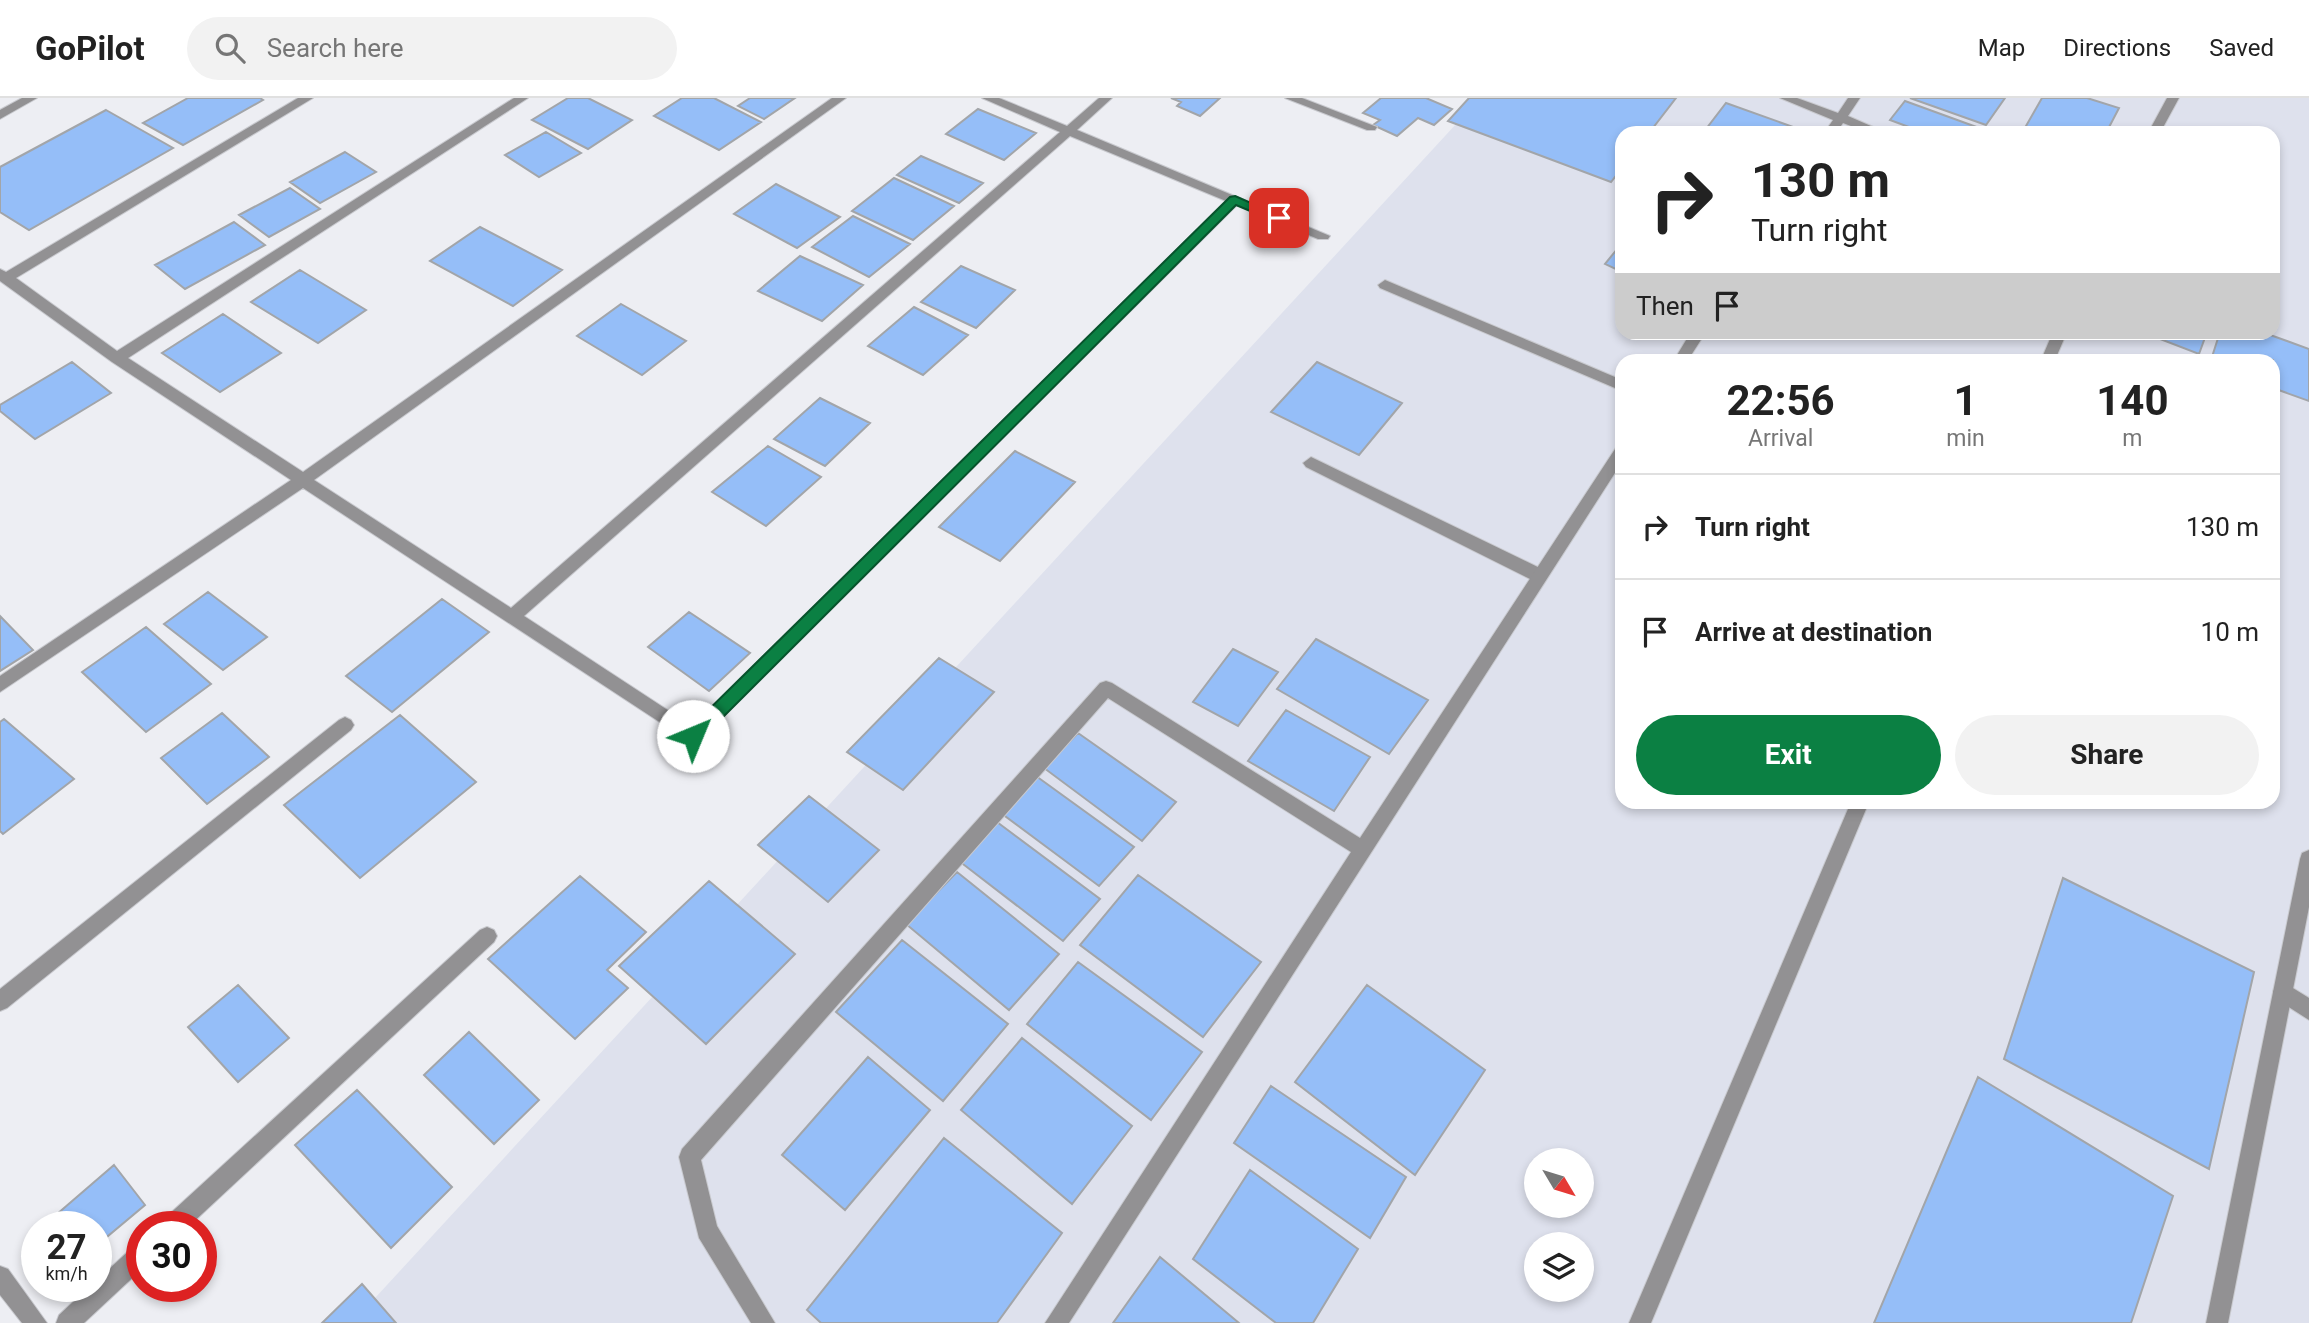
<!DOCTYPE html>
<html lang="en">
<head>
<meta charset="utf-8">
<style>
  :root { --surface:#fff; --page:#f2f2f2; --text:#222; --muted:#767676; --line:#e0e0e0; --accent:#0b8043 }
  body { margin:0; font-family:Roboto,sans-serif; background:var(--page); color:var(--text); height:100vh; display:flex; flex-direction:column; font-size:26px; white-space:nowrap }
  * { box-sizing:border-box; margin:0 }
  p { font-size:23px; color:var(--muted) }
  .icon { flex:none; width:38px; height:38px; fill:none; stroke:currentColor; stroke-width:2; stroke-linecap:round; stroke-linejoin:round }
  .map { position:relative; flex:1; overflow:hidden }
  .panel { position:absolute; left:1615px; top:256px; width:665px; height:455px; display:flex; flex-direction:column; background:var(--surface); border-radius:21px; box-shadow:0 4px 10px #0003 }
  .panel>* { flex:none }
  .hud { position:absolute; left:1615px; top:28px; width:665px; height:214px; border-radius:21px; box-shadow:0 4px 10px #0003; background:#fff; color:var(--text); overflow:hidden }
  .needle { width:46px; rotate:128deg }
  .tools { position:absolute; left:1524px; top:1050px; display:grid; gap:14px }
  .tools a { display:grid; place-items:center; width:70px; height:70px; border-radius:50%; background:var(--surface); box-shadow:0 4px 10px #0003; font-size:35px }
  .speed { position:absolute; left:21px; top:1113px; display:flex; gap:14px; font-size:35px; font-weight:700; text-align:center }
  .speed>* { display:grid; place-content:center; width:91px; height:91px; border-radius:50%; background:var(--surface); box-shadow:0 4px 10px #0003; line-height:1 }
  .speed small { font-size:18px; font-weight:400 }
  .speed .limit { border:10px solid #d22; background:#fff; color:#111 }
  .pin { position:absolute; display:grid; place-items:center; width:60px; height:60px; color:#fff; margin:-30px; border-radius:14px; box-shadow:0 4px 10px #0006 }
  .me { position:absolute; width:77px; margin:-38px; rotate:45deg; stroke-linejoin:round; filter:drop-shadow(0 0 5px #0008) }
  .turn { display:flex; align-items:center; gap:24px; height:147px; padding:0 21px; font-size:32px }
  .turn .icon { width:91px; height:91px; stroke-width:2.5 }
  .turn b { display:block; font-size:49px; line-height:60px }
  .then { display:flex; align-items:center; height:66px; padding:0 21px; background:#0003; gap:14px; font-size:26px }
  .eta { display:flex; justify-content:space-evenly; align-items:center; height:119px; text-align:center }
  .eta b { font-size:42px; font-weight:700; line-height:49px }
  .button { display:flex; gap:14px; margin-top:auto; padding:14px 21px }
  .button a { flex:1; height:80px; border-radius:42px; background:var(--accent); color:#fff; font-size:28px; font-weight:700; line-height:80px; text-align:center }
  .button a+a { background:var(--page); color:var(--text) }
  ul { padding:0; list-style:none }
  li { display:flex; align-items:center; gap:21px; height:105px; padding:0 21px; border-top:2px solid var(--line) }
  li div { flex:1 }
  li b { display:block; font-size:26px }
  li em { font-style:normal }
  header { display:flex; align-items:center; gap:42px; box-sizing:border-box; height:98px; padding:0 35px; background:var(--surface); border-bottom:2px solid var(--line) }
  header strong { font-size:33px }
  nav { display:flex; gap:38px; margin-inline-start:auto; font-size:24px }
  .search { width:490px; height:63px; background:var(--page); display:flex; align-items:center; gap:18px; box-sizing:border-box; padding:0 24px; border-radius:38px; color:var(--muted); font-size:26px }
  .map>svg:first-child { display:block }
  .built { fill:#dee1ed; fill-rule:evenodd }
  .building { fill:#95bef8; stroke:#a2a5a9; stroke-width:2 }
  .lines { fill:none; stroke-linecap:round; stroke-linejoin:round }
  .service-casing { stroke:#c9cacf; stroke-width:2 }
  .minor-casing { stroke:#c9cacf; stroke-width:2 }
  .service { fill:#929193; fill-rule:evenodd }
  .minor { fill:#929193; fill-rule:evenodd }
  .route { fill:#0b8043; stroke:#07532c; stroke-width:2 }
</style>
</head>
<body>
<header>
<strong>GoPilot</strong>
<div class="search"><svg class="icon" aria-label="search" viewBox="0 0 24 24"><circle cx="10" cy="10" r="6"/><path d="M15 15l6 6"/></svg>Search here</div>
<nav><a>Map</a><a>Directions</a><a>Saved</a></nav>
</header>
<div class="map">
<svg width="2309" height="1225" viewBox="0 0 2309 1225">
  <rect width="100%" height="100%" fill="#edeef3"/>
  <!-- built -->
  <path class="built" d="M1480,0H2309V1225H352ZM1622,35H2273V234H1622ZM1622,262H2273V704H1622ZM1536,1062H1582V1108H1536ZM1536,1146H1582V1192H1536Z"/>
  <!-- building -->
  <path class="building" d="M188,0H260L263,2L183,47L143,25Z
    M568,0H588L632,22L588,51L532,22Z
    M682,0H714L761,24L719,52L654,18Z
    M750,0H795L764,21L738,8Z
    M1171,0H1220L1200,18L1177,8L1181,4Z
    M1381,0H1426L1452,11L1434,27L1418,20L1397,38L1373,27L1380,22L1363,15Z
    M1469,0H1676L1649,35H1622V70L1611,84L1448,23Z
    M1910,0H2005L1986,27Z
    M2042,0H2087L2119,10L2106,35H2022Z
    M1905,3L1993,35H1925L1890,22Z
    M1726,5L1796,30L1793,35H1703Z
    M978,11L1036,35L1004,62L946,36Z
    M106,12L173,50L29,132L0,114V69Z
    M546,34L581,55L539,79L505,57Z
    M345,54L376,74L320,105L290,84Z
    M921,58L983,85L959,105L897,77Z
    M894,80L954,108L913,142L852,113Z
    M776,86L840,119L797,150L734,116Z
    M290,90L320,111L269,139L239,117Z
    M853,118L910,146L869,179L812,149Z
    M234,124L265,147L185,191L155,167Z
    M480,129L562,172L513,208L430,163Z
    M1622,145V174L1605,166Z
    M800,158L863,187L822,223L758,193Z
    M961,168L1015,192L976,230L921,204Z
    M300,172L366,212L318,245L251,204Z
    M621,206L686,243L642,277L577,238Z
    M914,209L968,237L923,277L868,248Z
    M223,216L281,255L220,294L162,255Z
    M2142,234H2207L2199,256Z
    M2220,234H2262L2309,251V303L2273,290V262H2211Z
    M72,264L111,295L35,341L0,313V307Z
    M1317,264L1402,305L1359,357L1271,314Z
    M820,300L870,325L825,368L774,341Z
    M768,348L821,379L766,428L712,394Z
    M1015,353L1075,384L1000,463L939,429Z
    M208,494L267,539L223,572L164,526Z
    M442,501L489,534L392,614L346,578Z
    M689,514L750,555L709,593L648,549Z
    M0,518L33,552L0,573Z
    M146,529L211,586L146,634L82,574Z
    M1316,541L1428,602L1389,656L1277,591Z
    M1233,551L1278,574L1238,628L1193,604Z
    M939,560L994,594L903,692L847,654Z
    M1286,612L1370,659L1334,713L1248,663Z
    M222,615L269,659L207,706L161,660Z
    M400,617L476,684L360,780L284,707Z
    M4,621L74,681L3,736L0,733V624Z
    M1078,635L1176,704L1142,743L1044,670Z
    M1036,678L1134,749L1099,788L1001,715Z
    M809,698L879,752L828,804L758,747Z
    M997,724L1100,801L1063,843L959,763Z
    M957,774L1059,856L1009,912L906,826Z
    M1138,777L1261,864L1203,939L1080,847Z
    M580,778L646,834L607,872L628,890L575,941L488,861Z
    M2063,780L2254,874L2209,1071L2004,961Z
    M709,783L795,856L706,946L619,868Z
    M902,842L1008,926L943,1003L836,914Z
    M1078,864L1202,954L1151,1022L1027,926Z
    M238,887L289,940L238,984L188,929Z
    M1367,887L1485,972L1415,1077L1295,984Z
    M469,934L539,1002L494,1046L424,977Z
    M1022,940L1132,1028L1072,1106L961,1012Z
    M868,959L930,1012L845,1112L782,1057Z
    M1978,979L2173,1098L2131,1225H1874Z
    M1271,988L1406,1079L1370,1140L1234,1045Z
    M357,992L452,1089L391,1150L295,1047Z
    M944,1040L1062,1135L997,1225H821L807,1212Z
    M114,1067L145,1107L96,1148V1129H42Z
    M1250,1072L1358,1151L1313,1225H1276L1193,1161Z
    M1160,1159L1239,1225H1113Z
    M362,1186L396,1225H322Z"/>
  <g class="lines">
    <!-- service casing -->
    <g class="service-casing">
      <path id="service" d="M1311,359L1546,473L1548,478L1540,484L1534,483L1306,369L1303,365Z
        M2283,884L2309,900V922L2276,901L2273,894L2276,887Z"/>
    </g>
    <!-- minor casing -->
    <g class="minor-casing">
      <path id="minor" d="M22,0H37L0,21V12Z
        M298,0H313L16,180L117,253L514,0H528L128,260L303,374L832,0H846L314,382L511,510L1060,34L982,0H999L1067,28L1099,0H1112L1077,32L1330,138L1328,141H1318L1237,107L699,643L693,646L303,390L0,594V578L291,382L112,264L0,183V171L6,174ZM1070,38L1226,103L692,628L524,518Z
        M1285,0H1302L1377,29L1375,32H1367Z
        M1780,0H1797L1838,15L1848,0H1860L1848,18L1887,35H1869L1843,25L1836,35H1824L1833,22Z
        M2167,0H2179L2160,35H2148Z
        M1385,182L1622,282V293L1380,190L1378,187Z
        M1691,234H1706L1688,262H1674Z
        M2053,234H2067L2055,262H2041Z
        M1622,346V364L1069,1225H1045L1351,754L1108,600L701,1062L717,1128L775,1225H751L699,1140L679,1059L682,1051L1100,585L1106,583L1112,585L1360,740L1617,348Z
        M345,619L351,622L354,627L351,632L7,910L0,913V891L339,622Z
        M1851,704H1869L1651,1225H1629Z
        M2309,752V809L2228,1225H2206L2300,761L2302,755Z
        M487,829L494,832L497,838L494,844L188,1129H161L164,1121L480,832Z
        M142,1145V1171L84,1225H56L59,1217L90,1188H96V1183L134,1148Z
        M0,1168L8,1171L47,1225H22L0,1197Z"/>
    </g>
    <!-- service -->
    <use href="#service" class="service"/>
    <!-- minor -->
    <use href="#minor" class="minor"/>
  </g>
  <!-- route -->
  <path class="route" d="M1235,98L1285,120L1279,124L1274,123L1236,107L699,643H687L685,638L687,633L1230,99Z"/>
</svg>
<div class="tools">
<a><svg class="needle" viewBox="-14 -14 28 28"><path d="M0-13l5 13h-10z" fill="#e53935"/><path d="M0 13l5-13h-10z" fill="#767676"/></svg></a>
<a><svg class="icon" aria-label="layers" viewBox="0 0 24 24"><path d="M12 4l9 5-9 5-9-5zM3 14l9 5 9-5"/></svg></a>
</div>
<div class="speed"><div>27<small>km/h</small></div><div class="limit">30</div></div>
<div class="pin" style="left:1279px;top:120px;background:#d93025"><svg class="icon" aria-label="arrive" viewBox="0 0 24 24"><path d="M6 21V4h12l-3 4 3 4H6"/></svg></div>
<svg class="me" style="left:693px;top:638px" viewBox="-20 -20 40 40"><circle r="19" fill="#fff"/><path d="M0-13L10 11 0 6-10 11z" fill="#0b8043"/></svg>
<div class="hud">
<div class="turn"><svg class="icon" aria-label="right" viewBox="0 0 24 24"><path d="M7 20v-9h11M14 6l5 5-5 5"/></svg><div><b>130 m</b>Turn right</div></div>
<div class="then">Then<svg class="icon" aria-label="arrive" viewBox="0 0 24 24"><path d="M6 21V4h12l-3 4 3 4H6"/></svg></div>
</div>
<section class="panel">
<div class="eta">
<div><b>22:56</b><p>Arrival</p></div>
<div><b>1</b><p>min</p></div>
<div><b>140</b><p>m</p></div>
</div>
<ul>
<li><svg class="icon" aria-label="right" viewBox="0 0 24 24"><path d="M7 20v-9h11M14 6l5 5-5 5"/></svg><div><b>Turn right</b></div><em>130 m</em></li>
<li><svg class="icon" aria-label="arrive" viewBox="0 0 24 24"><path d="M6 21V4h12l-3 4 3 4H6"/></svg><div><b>Arrive at destination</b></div><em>10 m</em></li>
</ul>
<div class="button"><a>Exit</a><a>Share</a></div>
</section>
</div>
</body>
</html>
